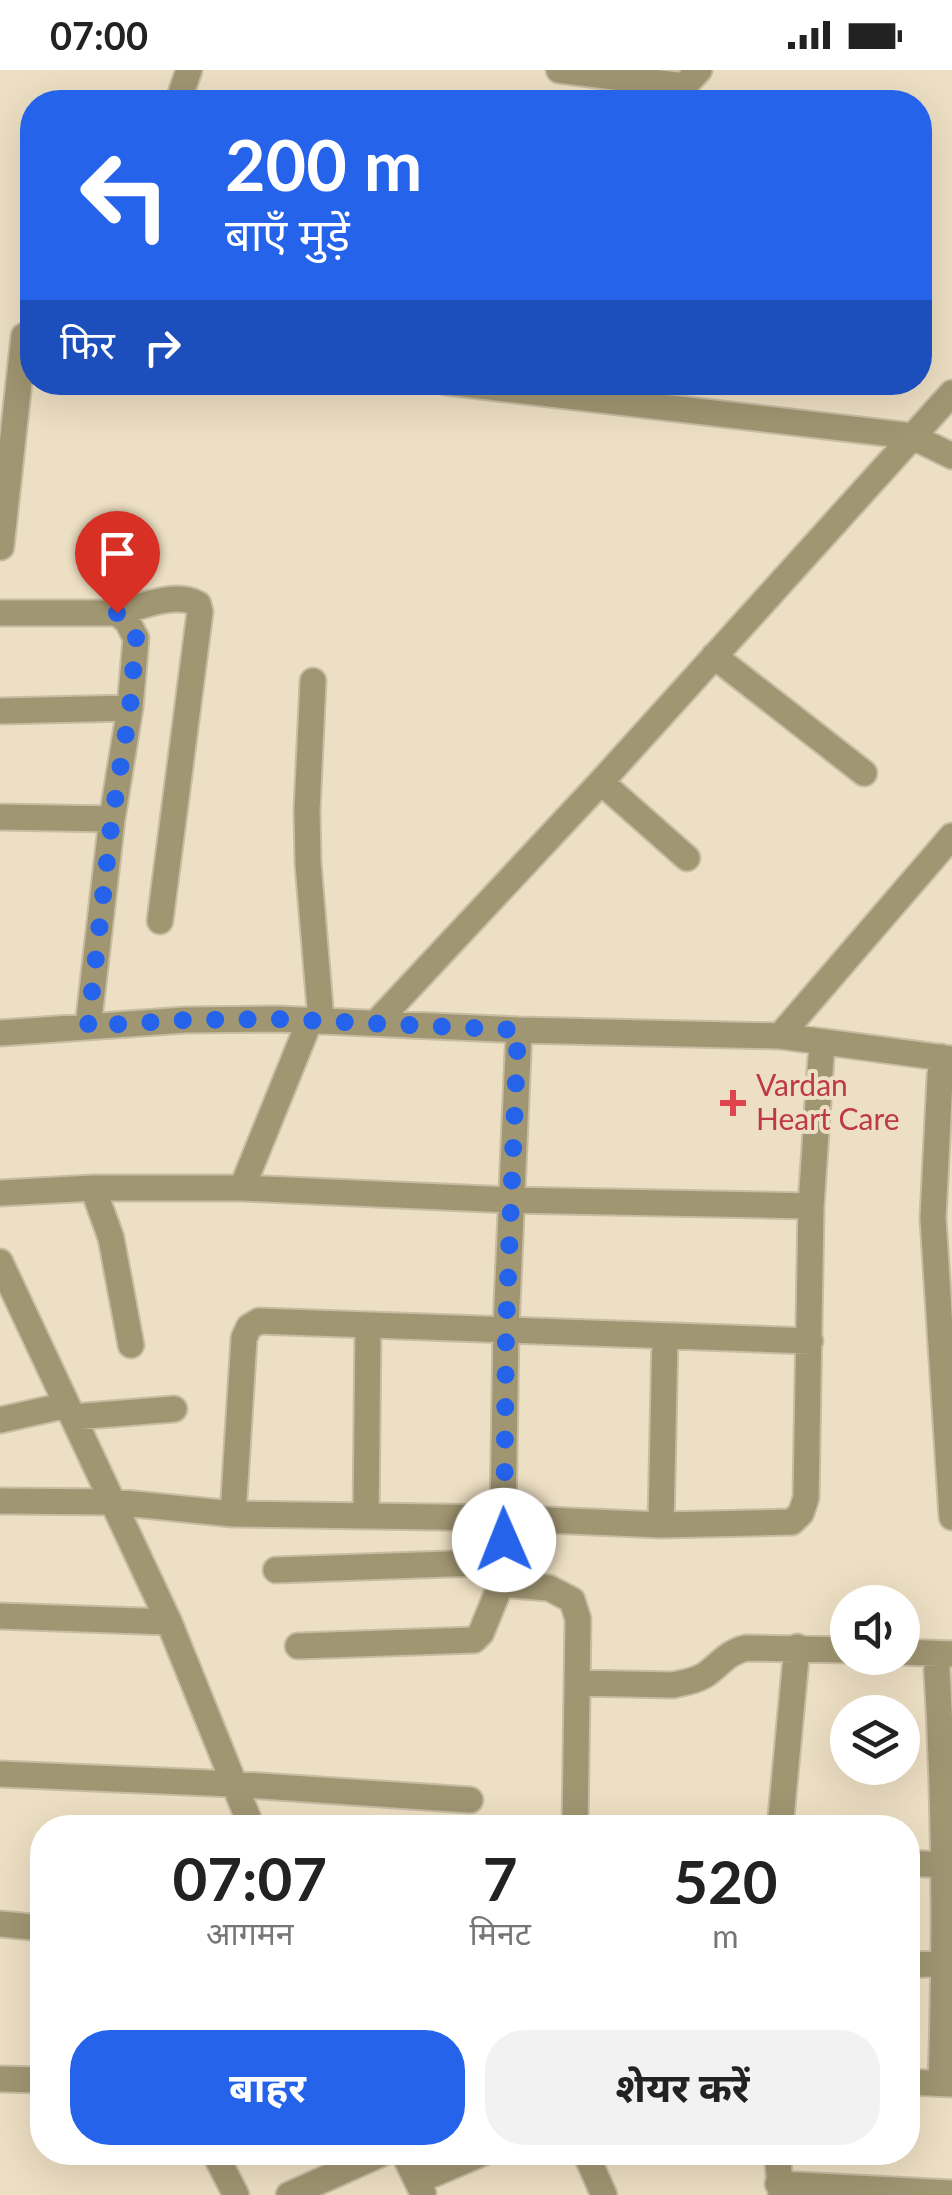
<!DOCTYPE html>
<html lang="hi">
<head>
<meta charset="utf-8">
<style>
  :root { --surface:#fff; --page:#f2f2f2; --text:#222; --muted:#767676; --accent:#2563eb }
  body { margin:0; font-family:Lato,"Noto Sans Devanagari",sans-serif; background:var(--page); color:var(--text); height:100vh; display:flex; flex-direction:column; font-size:38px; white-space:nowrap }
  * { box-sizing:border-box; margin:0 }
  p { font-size:32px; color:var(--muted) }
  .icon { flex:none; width:55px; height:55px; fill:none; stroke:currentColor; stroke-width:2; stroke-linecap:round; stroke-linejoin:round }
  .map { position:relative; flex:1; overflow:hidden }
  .sheet { position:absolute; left:30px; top:1745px; width:890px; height:350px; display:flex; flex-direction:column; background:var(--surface); border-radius:40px; box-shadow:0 10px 40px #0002 }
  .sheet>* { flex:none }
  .banner { position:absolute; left:20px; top:20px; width:912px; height:305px; border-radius:40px; box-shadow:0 10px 40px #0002; background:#2563eb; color:#fff; overflow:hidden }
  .tools { position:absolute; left:830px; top:1515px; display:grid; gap:20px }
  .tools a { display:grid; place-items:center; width:90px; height:90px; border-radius:50%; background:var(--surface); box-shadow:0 10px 40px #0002; font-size:50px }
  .pin { position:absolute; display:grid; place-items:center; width:85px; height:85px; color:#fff; margin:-102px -42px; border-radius:50% 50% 50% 0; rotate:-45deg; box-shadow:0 0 10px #0007 }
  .pin .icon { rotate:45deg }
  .me { position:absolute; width:110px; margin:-55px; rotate:359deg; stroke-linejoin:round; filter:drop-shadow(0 0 8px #0008) }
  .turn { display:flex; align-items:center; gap:35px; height:210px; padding:0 40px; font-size:45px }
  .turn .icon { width:130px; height:130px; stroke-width:2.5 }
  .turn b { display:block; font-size:70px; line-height:85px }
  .then { display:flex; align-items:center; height:95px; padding:0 40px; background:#0003; gap:20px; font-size:38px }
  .eta { display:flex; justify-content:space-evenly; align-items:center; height:170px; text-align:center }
  .eta b { font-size:60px; font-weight:700; line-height:70px }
  .button { display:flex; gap:20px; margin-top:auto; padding:20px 40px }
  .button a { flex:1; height:115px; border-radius:40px; background:var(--accent); color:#fff; font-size:40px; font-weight:700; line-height:115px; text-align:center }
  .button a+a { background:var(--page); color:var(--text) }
  .status { display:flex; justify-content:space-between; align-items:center; height:70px; padding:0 50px; background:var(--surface); direction:ltr }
  .status svg { height:28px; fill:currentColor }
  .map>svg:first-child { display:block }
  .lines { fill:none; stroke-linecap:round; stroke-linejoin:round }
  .minor-casing { stroke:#c8bca3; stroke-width:29 }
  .minor { stroke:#a19672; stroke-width:25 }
  .route { stroke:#2563eb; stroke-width:18; stroke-dasharray:0 32.4 }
  .health-dot { fill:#e0444e; stroke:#eddfc3; stroke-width:4 }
  .labels { text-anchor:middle; stroke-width:8; stroke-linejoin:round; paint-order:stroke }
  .health-label { font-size:30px; fill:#be3a42; stroke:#eddfc3; text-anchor:start }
</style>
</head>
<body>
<div class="status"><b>07:00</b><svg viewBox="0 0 49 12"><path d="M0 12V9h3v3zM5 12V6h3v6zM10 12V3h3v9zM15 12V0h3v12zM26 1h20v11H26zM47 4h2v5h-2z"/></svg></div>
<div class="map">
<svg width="952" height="2125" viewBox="0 0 952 2125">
  <rect width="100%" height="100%" fill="#eddfc3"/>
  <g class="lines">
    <!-- minor casing -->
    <g class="minor-casing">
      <path id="minor" d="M559,0L684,16
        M178,32L189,0
        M669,32L699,0
        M446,312L911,366L952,386
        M1,477L24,266
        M0,543H117L127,551L136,568L130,638L112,749L88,957
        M117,543C140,537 176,521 198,534L200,542L160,851
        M714,586L864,703
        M313,611L307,740L308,793L321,950
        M0,641L130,638
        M601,712L687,788
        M0,747L112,749
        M376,953L601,712L952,323
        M0,963L185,950L278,949L519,960L780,966L952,989
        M780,966L952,766
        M941,987L933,1148L952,1447
        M93,1118L111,1168L131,1275
        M242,1118L310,950
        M0,1123L93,1118H242L510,1130L811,1136
        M0,1192L169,1552L252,1758
        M73,1347L174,1339
        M0,1350L67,1335
        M0,1431L114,1432L233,1444L503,1448L661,1455L792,1452L801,1443L806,1428L811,1136L822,972
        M233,1444L244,1268L249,1257L259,1251L810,1271
        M366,1446L368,1256
        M661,1455L665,1266
        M276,1500L506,1492
        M501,1514L549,1518L572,1530L578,1549L575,1758
        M0,1546L169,1552
        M298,1576L474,1570L481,1563L505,1504L506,1492L503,1448L506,1258L519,960
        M902,1582L952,1584
        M936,1584C945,1727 946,1870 941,2013
        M577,1613L673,1615C683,1613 696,1611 705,1605C721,1594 726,1583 746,1578L848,1580
        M0,1704L233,1714L470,1730
        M780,1758L797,1577
        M908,1793L944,1795
        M0,1854L42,1858
        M908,1895L945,1893
        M0,2009L42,2010
        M908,2012L952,2014
        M214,2082L236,2125
        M403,2082L423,2123
        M585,2082L604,2125
        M777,2082L781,2125
        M417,2111L485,2082
        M778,2114L952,2123
        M289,2125L385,2082"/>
    </g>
    <!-- minor -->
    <use href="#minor" class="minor"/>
  </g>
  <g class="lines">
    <!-- route -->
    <path class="route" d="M117,543L127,550L136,568L130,638L112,749L88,956L185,950L278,949L518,960L506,1258L504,1470"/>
  </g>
  <!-- markers -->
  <path class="health-dot" d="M728 1018h10v10h10v10h-10v10h-10v-10h-10v-10h10z"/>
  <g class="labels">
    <!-- health labels -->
    <g class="health-label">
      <text x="756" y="1026">Vardan<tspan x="756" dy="34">Heart Care</tspan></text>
    </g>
  </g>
</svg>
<div class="tools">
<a><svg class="icon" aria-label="sound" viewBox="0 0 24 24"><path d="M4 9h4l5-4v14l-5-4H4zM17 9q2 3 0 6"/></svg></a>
<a><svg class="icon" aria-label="layers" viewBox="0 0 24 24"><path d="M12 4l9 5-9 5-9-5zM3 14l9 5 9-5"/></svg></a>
</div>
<div class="pin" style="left:117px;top:543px;background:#d93025"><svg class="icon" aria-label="arrive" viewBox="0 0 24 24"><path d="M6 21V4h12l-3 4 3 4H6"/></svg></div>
<svg class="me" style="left:504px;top:1470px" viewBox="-20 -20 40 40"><circle r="19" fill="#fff"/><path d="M0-13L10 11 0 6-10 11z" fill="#2563eb"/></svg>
<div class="banner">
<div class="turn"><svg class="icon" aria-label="left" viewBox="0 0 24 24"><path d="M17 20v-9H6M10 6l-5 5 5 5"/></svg><div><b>200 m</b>बाएँ मुड़ें</div></div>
<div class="then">फिर<svg class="icon" aria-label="right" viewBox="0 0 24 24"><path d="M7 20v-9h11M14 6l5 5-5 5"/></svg></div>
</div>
<section class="sheet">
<div class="eta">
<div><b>07:07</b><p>आगमन</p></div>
<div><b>7</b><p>मिनट</p></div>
<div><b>520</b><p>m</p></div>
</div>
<div class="button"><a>बाहर</a><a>शेयर करें</a></div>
</section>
</div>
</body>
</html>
